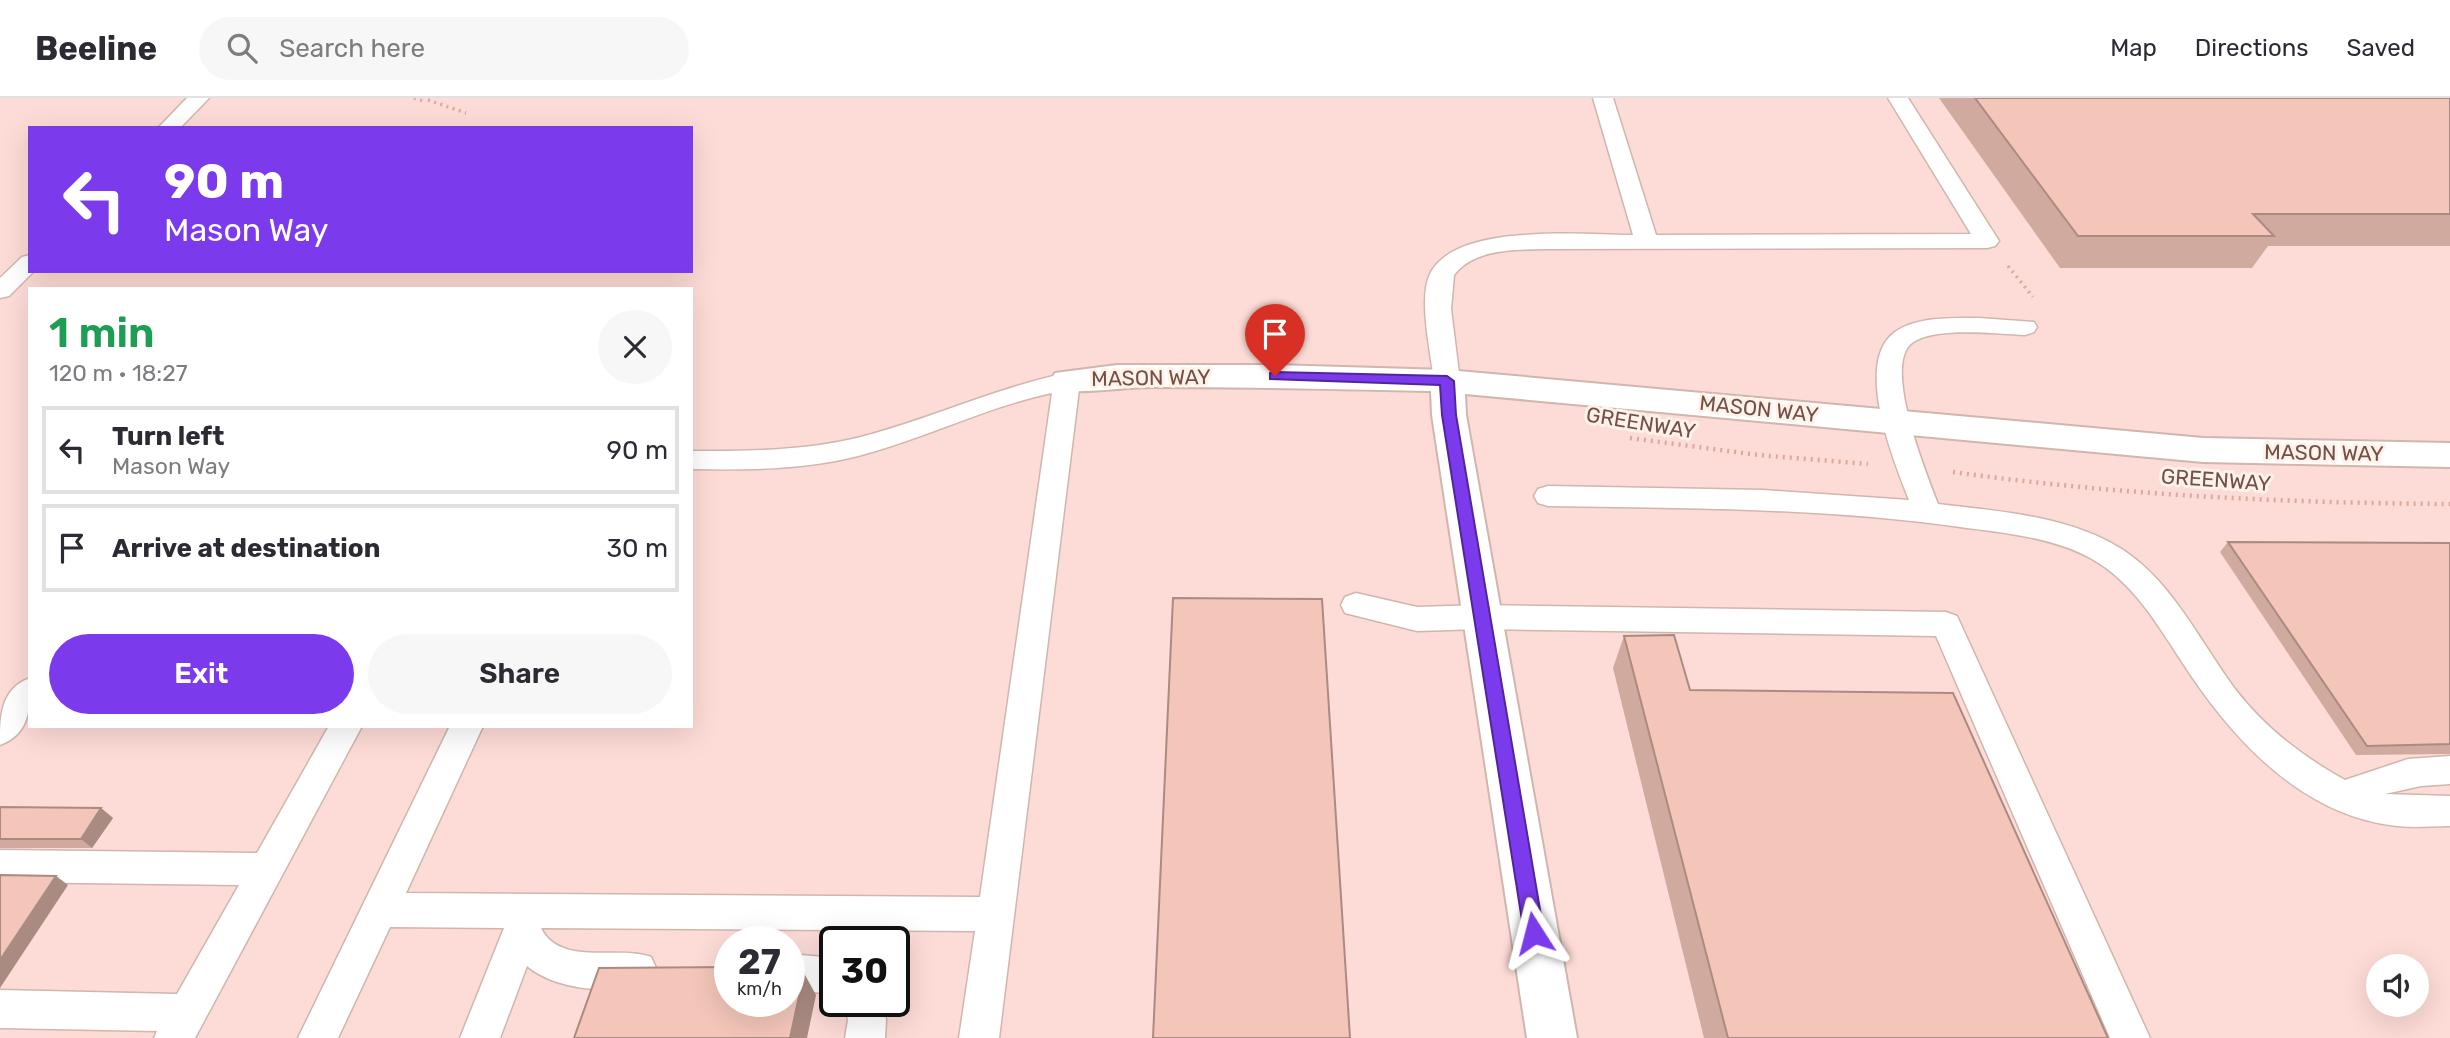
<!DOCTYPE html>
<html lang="en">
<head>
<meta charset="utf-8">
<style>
  :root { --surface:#fff; --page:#f7f7f7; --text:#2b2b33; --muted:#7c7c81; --line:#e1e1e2; --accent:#7c3aed }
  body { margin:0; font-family:Rubik,sans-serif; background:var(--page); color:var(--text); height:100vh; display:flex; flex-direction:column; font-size:26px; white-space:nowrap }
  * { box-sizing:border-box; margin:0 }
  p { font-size:23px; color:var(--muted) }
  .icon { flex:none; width:38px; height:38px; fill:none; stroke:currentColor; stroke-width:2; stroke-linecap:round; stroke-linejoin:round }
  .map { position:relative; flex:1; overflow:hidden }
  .side { position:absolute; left:28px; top:189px; width:665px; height:441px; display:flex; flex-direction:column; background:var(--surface); border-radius:0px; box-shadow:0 7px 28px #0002 }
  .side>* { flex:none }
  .guide { position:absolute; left:28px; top:28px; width:665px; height:147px; border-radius:0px; box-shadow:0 7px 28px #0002; background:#7c3aed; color:#fff; overflow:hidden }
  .buttons { position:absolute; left:2366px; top:856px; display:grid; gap:14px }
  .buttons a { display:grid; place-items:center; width:63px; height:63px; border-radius:50%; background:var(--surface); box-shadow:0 7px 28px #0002; font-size:35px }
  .speed { position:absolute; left:714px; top:828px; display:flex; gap:14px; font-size:35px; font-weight:700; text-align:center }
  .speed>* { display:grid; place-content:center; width:91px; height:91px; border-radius:50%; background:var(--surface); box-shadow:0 7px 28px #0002; line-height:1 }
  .speed small { font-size:18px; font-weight:400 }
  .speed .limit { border:4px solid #111; border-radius:10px; background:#fff; color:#111 }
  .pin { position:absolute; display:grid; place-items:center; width:60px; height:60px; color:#fff; margin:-72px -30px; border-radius:50% 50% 50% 0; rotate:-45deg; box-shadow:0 0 7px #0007 }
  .pin .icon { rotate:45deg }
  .me { position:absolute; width:77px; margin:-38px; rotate:351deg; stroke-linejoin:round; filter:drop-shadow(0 0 5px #0008) }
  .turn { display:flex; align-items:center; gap:24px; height:147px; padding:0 21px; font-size:32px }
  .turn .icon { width:91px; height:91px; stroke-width:2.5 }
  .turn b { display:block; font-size:49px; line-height:60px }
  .round { display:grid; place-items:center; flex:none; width:74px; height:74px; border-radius:37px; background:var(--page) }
  .overview { display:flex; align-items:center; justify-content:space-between; height:119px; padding:0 21px }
  h1 { font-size:42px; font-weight:600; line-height:52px; color:#1e9e55 }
  .action { display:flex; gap:14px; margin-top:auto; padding:14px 21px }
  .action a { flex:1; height:80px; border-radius:42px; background:var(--accent); color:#fff; font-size:28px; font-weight:600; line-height:80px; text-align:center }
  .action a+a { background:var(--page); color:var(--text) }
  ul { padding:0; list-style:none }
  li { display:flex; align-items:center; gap:21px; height:88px; margin:0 14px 10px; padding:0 7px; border:4px solid var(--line); border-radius:0px }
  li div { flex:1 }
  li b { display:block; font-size:26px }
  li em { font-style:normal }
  header { display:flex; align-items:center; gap:42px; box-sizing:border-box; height:98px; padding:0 35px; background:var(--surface); border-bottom:2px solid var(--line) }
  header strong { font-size:33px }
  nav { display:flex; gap:38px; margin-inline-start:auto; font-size:24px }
  .search { width:490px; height:63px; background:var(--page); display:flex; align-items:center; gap:18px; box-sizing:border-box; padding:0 24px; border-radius:38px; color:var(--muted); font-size:26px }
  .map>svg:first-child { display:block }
  .commercial { fill:#fddbd6; fill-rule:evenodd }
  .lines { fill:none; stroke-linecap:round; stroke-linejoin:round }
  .lane-casing { stroke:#d0b6ac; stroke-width:3 }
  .street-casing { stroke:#d0b6ac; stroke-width:4 }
  .path-far1 { stroke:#d8a99d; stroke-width:3.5; stroke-dasharray:2 4.5; stroke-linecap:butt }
  .path { stroke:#d8a99d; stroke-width:4.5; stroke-dasharray:2 5; stroke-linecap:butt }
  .lane { fill:#fff; fill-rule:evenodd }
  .street { fill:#fff; fill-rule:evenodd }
  .wall { fill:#d1aa9f }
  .shaded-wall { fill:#aa8b82 }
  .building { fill:#f3c6b9; stroke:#aa8b82; stroke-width:2 }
  .route { fill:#7c3aed; stroke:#51269a; stroke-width:2 }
  .labels { text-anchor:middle; stroke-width:6; stroke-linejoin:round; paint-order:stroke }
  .street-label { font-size:21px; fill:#755048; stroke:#fff3e9 }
</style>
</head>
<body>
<header>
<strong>Beeline</strong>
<div class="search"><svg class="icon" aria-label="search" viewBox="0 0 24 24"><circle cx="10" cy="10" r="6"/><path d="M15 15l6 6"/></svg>Search here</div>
<nav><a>Map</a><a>Directions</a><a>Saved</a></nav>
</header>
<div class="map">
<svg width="2450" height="940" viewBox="0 0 2450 940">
  <rect width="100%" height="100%" fill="#fdeee3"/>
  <!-- commercial -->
  <path class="commercial" d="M0,0H2450V940H0ZM30,30H691V173H30ZM30,191H691V628H30ZM730,844H789V903H730ZM835,844H894V903H835ZM2378,868H2417V906H2378Z"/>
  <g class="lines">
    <!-- lane casing -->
    <g class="lane-casing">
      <path id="lane" d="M187,0H209L180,30H158Z
        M1593,0H1613L1656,137L1971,136L1888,0H1908L1999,143L1995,148L1987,150L1547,151C1515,152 1475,150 1454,177L1451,211L1460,283L1456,289L1447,291L1438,289L1434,283C1431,256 1418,200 1430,176C1455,124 1584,137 1633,137Z
        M30,157V173H34L9,198L0,200V180L22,159Z
        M1979,220L2034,224L2037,229L2034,234L2025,237C1997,236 1935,228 1912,245C1882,268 1927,377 1938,406C1996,413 2061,417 2113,446C2169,476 2199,543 2235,591C2264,629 2303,659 2345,682L2408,661L2450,658V686L2421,688L2385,696L2450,698V728C2433,728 2415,730 2397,728C2301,718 2231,640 2182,564C2158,527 2132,483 2092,461C2053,439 2004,435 1960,429C1823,410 1686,410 1548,408L1538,405L1534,398L1538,391L1548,388L1763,392L1909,402C1894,364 1853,264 1895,234C1917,218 1954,220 1979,220Z
        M1067,275L1076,277L1080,283L999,940H959L975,833L541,830C560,869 619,847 651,859L657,872L651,885C617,898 555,892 527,868L500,940H460L504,830L390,829L338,940H298L450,628H483L406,795L980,799L1052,295C986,309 924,341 858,358C803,372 747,372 691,371V353C747,353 803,353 857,340C928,322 995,290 1067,275Z
        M1356,495L1417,509L1481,507L1946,514L1957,518L2150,940H2110L1936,538L1481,531L1417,533L1345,515L1341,507L1345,499Z
        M30,580C30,608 31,636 0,647C0,619 0,591 30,580Z
        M329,628H362L195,940H154L157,933L0,930V892L177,896L239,787L0,784V752L257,755Z
        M789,856L835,860V896L789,892Z
        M844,903H882L886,922L885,940H845L848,922Z"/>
    </g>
    <!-- street casing -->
    <g class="street-casing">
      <path id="street" d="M1117,267H1275L1447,272L2203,340L2450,345V369L2203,364L1465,296L1466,317L1577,940H1527L1432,317L1431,293C1337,291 1244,289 1151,289C1124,289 1078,297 1055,291L1050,283L1055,275Z"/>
    </g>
    <!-- path-far1 -->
    <path class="path-far1" d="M414,0L426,4
      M428,2L466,15
      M2008,168L2033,199"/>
    <!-- path -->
    <path class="path" d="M1630,340L1758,357L1868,366
      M1953,374C2117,397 2284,405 2450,406"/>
    <!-- lane -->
    <use href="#lane" class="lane"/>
    <!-- street -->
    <use href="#street" class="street"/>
  </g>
  <!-- wall -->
  <path class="wall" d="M1939,0H2450V148H2268L2252,170H2060Z
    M2228,444L2450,445V656L2356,657L2220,454Z
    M1624,538L1690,592L2108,940H1704L1613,570Z
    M0,709L101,710L113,720L92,750H0Z"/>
  <!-- shaded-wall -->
  <path class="shaded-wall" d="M101,710L113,720L92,750L81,741Z
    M56,778L68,787L0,890V862Z
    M804,875L816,897L807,940H790Z"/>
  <!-- building -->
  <path class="building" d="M1975,0H2450V116H2253L2274,138H2078Z
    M2228,444L2450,445V646L2367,648Z
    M1173,500L1322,501L1350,940H1153Z
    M1674,537L1690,592L1953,595L2108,940H1728L1624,538Z
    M0,709L101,710L81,741H0Z
    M0,777L56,778L0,862Z
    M730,869V903H789V873L804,875L790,940H574L599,870Z"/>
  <!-- route -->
  <path class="route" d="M1275,274L1447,278L1454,283L1456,317L1544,835L1541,841L1534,844L1527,841L1524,835L1442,317L1440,287L1270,281V275Z"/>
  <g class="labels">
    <!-- street labels -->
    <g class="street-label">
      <text transform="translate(1151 280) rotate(-1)" y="7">MASON WAY</text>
      <text transform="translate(1759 311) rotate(6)" y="7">MASON WAY</text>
      <text transform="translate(1641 325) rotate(9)" y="7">GREENWAY</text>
      <text transform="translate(2324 355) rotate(1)" y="7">MASON WAY</text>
      <text transform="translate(2216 382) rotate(4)" y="7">GREENWAY</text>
    </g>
  </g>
</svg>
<div class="buttons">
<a><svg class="icon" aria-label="sound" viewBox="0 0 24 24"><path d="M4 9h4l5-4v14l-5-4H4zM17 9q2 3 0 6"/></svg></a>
</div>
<div class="speed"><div>27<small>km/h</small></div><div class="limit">30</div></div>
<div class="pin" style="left:1275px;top:278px;background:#d93025"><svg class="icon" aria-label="arrive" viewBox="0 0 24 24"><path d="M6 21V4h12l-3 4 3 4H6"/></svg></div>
<svg class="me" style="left:1534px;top:835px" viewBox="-20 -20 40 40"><path d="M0-17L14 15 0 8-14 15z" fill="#7c3aed" stroke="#fff" stroke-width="4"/></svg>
<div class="guide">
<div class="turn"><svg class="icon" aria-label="left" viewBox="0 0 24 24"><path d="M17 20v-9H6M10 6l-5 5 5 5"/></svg><div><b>90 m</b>Mason Way</div></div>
</div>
<section class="side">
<div class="overview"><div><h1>1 min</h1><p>120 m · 18:27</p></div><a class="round"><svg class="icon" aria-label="close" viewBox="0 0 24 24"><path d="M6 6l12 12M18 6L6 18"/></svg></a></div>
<ul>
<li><svg class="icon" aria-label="left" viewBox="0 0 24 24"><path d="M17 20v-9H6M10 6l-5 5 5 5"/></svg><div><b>Turn left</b><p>Mason Way</p></div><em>90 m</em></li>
<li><svg class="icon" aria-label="arrive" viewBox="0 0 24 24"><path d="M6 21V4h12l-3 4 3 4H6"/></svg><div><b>Arrive at destination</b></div><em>30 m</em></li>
</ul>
<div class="action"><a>Exit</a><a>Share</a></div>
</section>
</div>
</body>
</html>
